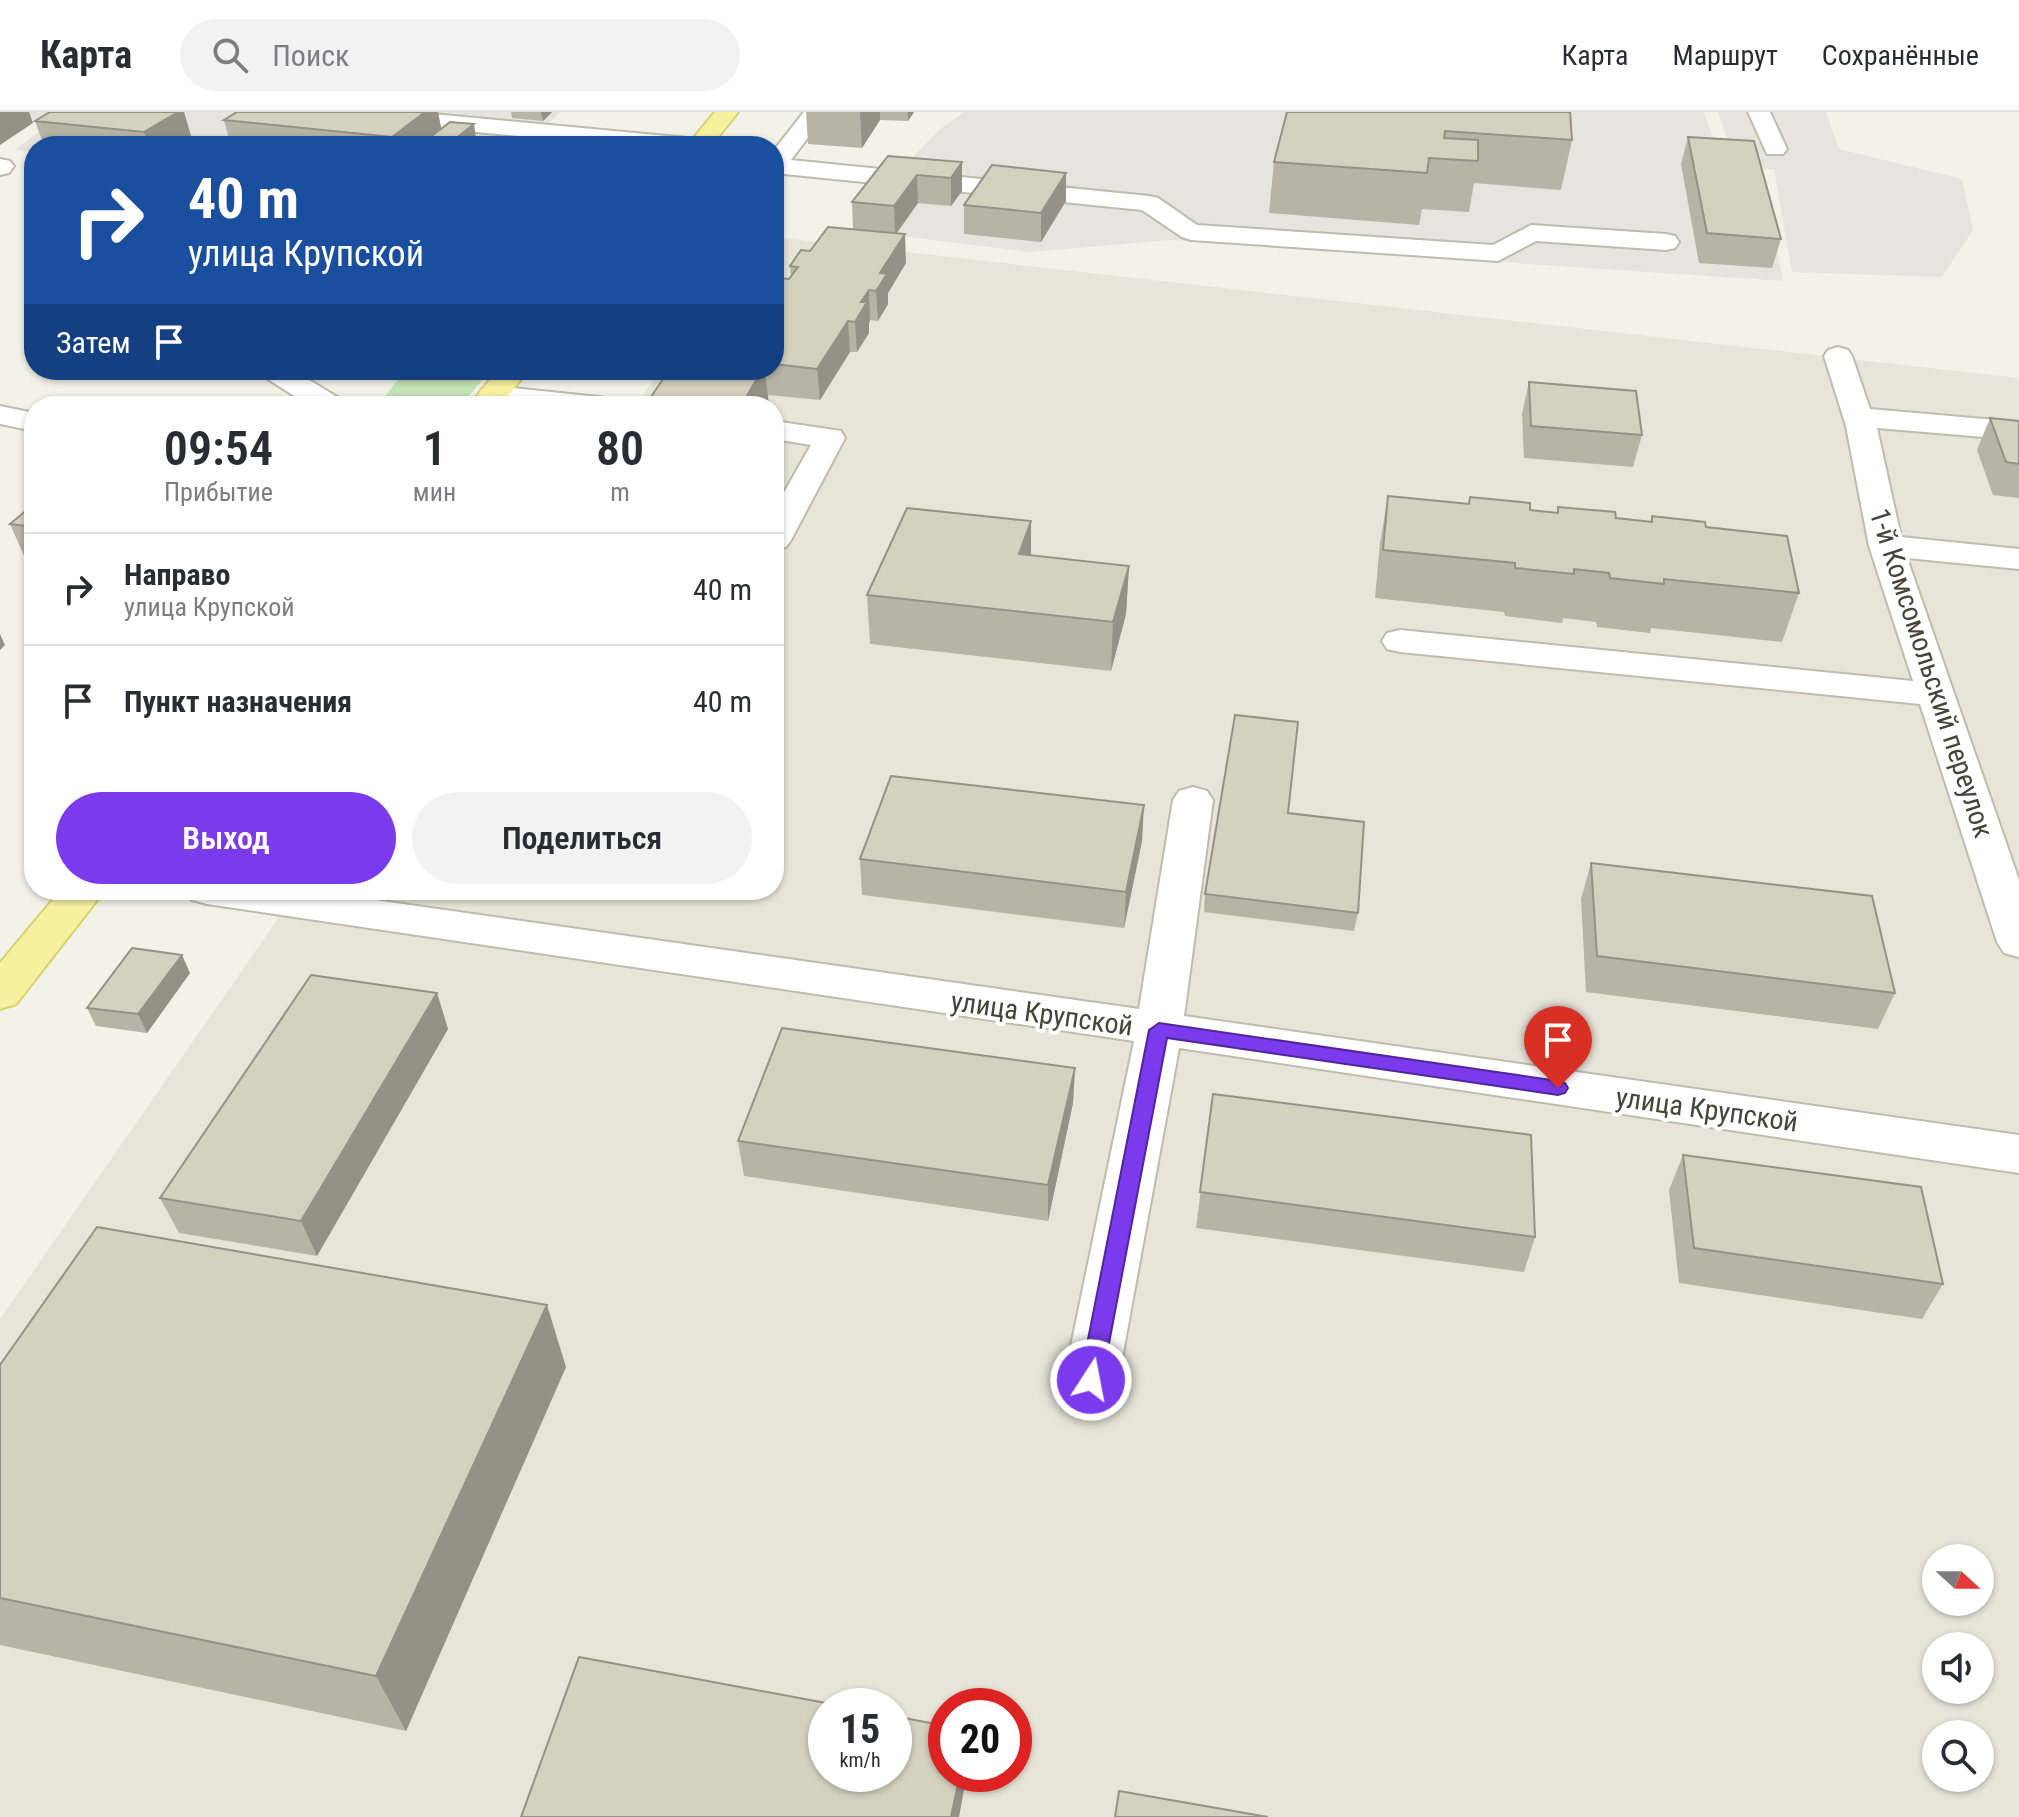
<!DOCTYPE html>
<html lang="ru">
<head>
<meta charset="utf-8">
<style>
  :root { --surface:#fff; --page:#f2f2f3; --text:#2b2b33; --muted:#7c7c81; --line:#e1e1e2; --accent:#7c3aed }
  body { margin:0; font-family:"Roboto Condensed",sans-serif; background:var(--page); color:var(--text); height:100vh; display:flex; flex-direction:column; font-size:30px; white-space:nowrap }
  * { box-sizing:border-box; margin:0 }
  p { font-size:26px; color:var(--muted) }
  .icon { flex:none; width:44px; height:44px; fill:none; stroke:currentColor; stroke-width:2; stroke-linecap:round; stroke-linejoin:round }
  .map { position:relative; flex:1; overflow:hidden }
  .drawer { position:absolute; left:24px; top:284px; width:760px; height:504px; display:flex; flex-direction:column; background:var(--surface); border-radius:32px; box-shadow:0 2px 6px #0004 }
  .drawer>* { flex:none }
  .hud { position:absolute; left:24px; top:24px; width:760px; height:244px; border-radius:32px; box-shadow:0 2px 6px #0004; background:#1a4fa0; color:#fff; overflow:hidden }
  .needle { width:52px; rotate:111deg }
  .fabs { position:absolute; left:1922px; top:1432px; display:grid; gap:16px }
  .fabs a { display:grid; place-items:center; width:72px; height:72px; border-radius:50%; background:var(--surface); box-shadow:0 2px 6px #0004; font-size:40px }
  .speed { position:absolute; left:808px; top:1576px; display:flex; gap:16px; font-size:40px; font-weight:700; text-align:center }
  .speed>* { display:grid; place-content:center; width:104px; height:104px; border-radius:50%; background:var(--surface); box-shadow:0 2px 6px #0004; line-height:1 }
  .speed small { font-size:20px; font-weight:400 }
  .speed .limit { border:12px solid #d22; background:#fff; color:#111 }
  .pin { position:absolute; display:grid; place-items:center; width:68px; height:68px; color:#fff; margin:-82px -34px; border-radius:50% 50% 50% 0; rotate:-45deg; box-shadow:0 0 8px #0007 }
  .pin .icon { rotate:45deg }
  .me { position:absolute; width:88px; margin:-44px; rotate:11deg; stroke-linejoin:round; filter:drop-shadow(0 0 6px #0008) }
  .turn { display:flex; align-items:center; gap:28px; height:168px; padding:0 32px; font-size:36px }
  .turn .icon { width:104px; height:104px; stroke-width:2.5 }
  .turn b { display:block; font-size:56px; line-height:68px }
  .then { display:flex; align-items:center; height:76px; padding:0 32px; background:#0003; gap:16px; font-size:30px }
  .eta { display:flex; justify-content:space-evenly; align-items:center; height:136px; text-align:center }
  .eta b { font-size:48px; font-weight:600; line-height:56px }
  .button { display:flex; gap:16px; margin-top:auto; padding:16px 32px }
  .button a { flex:1; height:92px; border-radius:48px; background:var(--accent); color:#fff; font-size:32px; font-weight:600; line-height:92px; text-align:center }
  .button a+a { background:var(--page); color:var(--text) }
  ul { padding:0; list-style:none }
  li { display:flex; align-items:center; gap:24px; height:112px; padding:0 32px; border-top:2px solid var(--line) }
  li div { flex:1 }
  li b { display:block; font-size:30px }
  li em { font-style:normal }
  header { display:flex; align-items:center; gap:48px; box-sizing:border-box; height:112px; padding:0 40px; background:var(--surface); border-bottom:2px solid var(--line) }
  header strong { font-size:38px }
  nav { display:flex; gap:44px; margin-inline-start:auto; font-size:28px }
  .search { width:560px; height:72px; background:var(--page); display:flex; align-items:center; gap:20px; box-sizing:border-box; padding:0 28px; border-radius:44px; color:var(--muted); font-size:30px }
  .map>svg:first-child { display:block }
  .residential { fill:#e7e5d8; fill-rule:evenodd }
  .industrial { fill:#e6e4de }
  .green { fill:#c4e4b5 }
  .lines { fill:none; stroke-linecap:round; stroke-linejoin:round }
  .minor-casing { stroke:#bebcac; stroke-width:4 }
  .major-casing { stroke:#dbd36f; stroke-width:4 }
  .minor { fill:#fff; fill-rule:evenodd }
  .major { fill:#f7f19f; fill-rule:evenodd }
  .wall { fill:#b6b4a4 }
  .shaded-wall { fill:#949286 }
  .building { fill:#d4d1bf; stroke:#949286; stroke-width:2 }
  .route { fill:#7c3aed; stroke:#51269a; stroke-width:2 }
  .labels { text-anchor:middle; stroke-width:8; stroke-linejoin:round; paint-order:stroke }
  .street-label { font-size:28px; fill:#464438; stroke:#fff }
</style>
</head>
<body>
<header>
<strong>Карта</strong>
<div class="search"><svg class="icon" aria-label="search" viewBox="0 0 24 24"><circle cx="10" cy="10" r="6"/><path d="M15 15l6 6"/></svg>Поиск</div>
<nav><a>Карта</a><a>Маршрут</a><a>Сохранённые</a></nav>
</header>
<div class="map">
<svg width="2019" height="1705" viewBox="0 0 2019 1705">
  <rect width="100%" height="100%" fill="#f3f2e9"/>
  <!-- residential -->
  <path class="residential" d="M774,125L2019,266V1705H0V1207L298,778H774V294H635L660,258H774ZM1936,1446H1980V1490H1936ZM1936,1534H1980V1578H1936ZM826,1594H894V1662H826ZM946,1594H1014V1662H946ZM1936,1622H1980V1666H1936Z"/>
  <!-- industrial -->
  <path class="industrial" d="M0,0H561L523,34H34V40L15,38L50,11Z
    M964,0H1704L1721,51L1763,59L1783,169L1171,128L1030,140L853,118L902,56L940,17Z
    M1718,0H1826L1839,37L1962,67L1973,118L1942,165L1792,160L1774,58L1736,53Z"/>
  <!-- green -->
  <path class="green" d="M406,258H490L461,294H391L387,291L386,283Z"/>
  <g class="lines">
    <!-- minor casing -->
    <g class="minor-casing">
      <path id="minor" d="M327,0H411L699,27L707,29L711,34H625L338,7L330,5Z
        M804,0H827L791,48L1149,84L1158,86L1197,113L1493,133L1531,113L1666,122L1675,124L1679,130L1675,136L1666,138L1536,129L1498,149L1191,128L1182,125L1142,98L774,61V38Z
        M1748,0H1770L1787,37L1783,42H1767Z
        M0,47L10,49L14,54L9,61L0,63Z
        M1838,235L1848,238L1852,244L1870,297L2019,310V328L1877,316L1901,425L2019,437V457L1907,446L2019,768V845L2004,841L1997,830L1920,592L1400,540L1387,537L1382,529L1387,521L1400,518L1913,569L1869,434L1846,314L1824,244L1828,238Z
        M258,258H293L342,288L346,294H310L263,264Z
        M493,274L599,285L610,288L614,294H513L482,289L478,283L482,277Z
        M0,294L34,301V319L0,312Z
        M774,309L841,319L845,326L791,428L786,435L774,438V398L811,333L774,327Z
        M1193,675L1207,679L1213,688L1184,904L2019,1023V1061L1179,936L1118,1268L1110,1285L1091,1291L1072,1285L1064,1268L1134,929L207,792L192,788L186,778H305L1139,897L1173,688L1179,679Z"/>
    </g>
    <!-- major casing -->
    <g class="major-casing">
      <path id="major" d="M715,0H738L711,34H687Z
        M498,258H528L500,294H469Z
        M61,778H105L16,892L0,897V851Z"/>
    </g>
    <!-- minor -->
    <use href="#minor" class="minor"/>
    <!-- major -->
    <use href="#major" class="major"/>
  </g>
  <!-- wall -->
  <path class="wall" d="M50,0H184L191,24L175,34H44L35,9Z
    M237,0H438L441,17L476,26L467,34H231L224,8Z
    M511,0H552L543,9L512,6Z
    M806,0H914L908,9L880,8L862,36L808,32Z
    M1287,0L1572,28L1561,78L1474,71L1469,100L1422,97L1419,113L1269,101L1274,50Z
    M1688,25L1781,127L1772,156L1699,151L1681,52Z
    M888,44L962,50V79L951,94L918,91L897,121L906,151L888,181V192L878,209L870,208L869,211V221L857,240H850L820,288L768,283L769,294H645L669,258H774V174L789,167L791,165L790,154L810,139L853,117L852,90Z
    M1066,89L1041,130L964,122V93Z
    M1529,270L1642,323L1633,355L1524,346L1522,302Z
    M1990,306L2019,309V386L1993,383L1977,338Z
    M1388,384L1557,401L1558,395L1616,406L1650,410L1652,404L1706,415L1799,481L1782,530L1651,516L1650,521L1597,515L1596,510L1563,506L1562,511L1505,504L1504,500L1375,486L1380,431Z
    M34,392V447L25,446L10,412Z
    M1031,409V444L1129,454L1126,502L1111,559L870,532L867,483Z
    M1288,701L1358,801L1354,819L1204,800L1205,782Z
    M1142,729L1124,816L862,783L860,747Z
    M1591,751L1895,881L1878,917L1586,880L1581,787Z
    M190,861L147,921L96,914L87,896Z
    M437,881L448,917L317,1144L179,1121L160,1086Z
    M1075,956L1073,991L1048,1109L744,1064L738,1029Z
    M1213,982L1535,1125L1524,1160L1196,1116Z
    M1683,1043L1943,1172L1922,1207L1679,1171L1669,1078Z
    M0,1253L566,1255L406,1619L0,1533Z"/>
  <!-- shaded-wall -->
  <path class="shaded-wall" d="M0,0H29L33,11L0,33Z
    M178,0H184L191,24L175,34H149L144,20Z
    M425,0H438L444,31L440,34H394L392,25Z
    M541,0H552L543,9Z
    M860,0H880V8L862,36Z
    M908,0H914L908,9Z
    M474,12L476,26L467,34H446Z
    M962,50V79L951,94V66Z
    M1066,61V89L1041,130V101Z
    M917,63L918,91L895,123L894,94Z
    M905,122L906,151L888,181V192L878,209L876,179L880,161Z
    M869,178L870,208L869,211V221L857,240L855,210L861,190Z
    M848,209L850,240L820,288L817,257Z
    M762,258H765L769,294H741Z
    M1031,409V457L1019,442Z
    M1129,454L1126,502L1111,559L1113,510Z
    M0,522L5,533L0,538Z
    M1144,693L1142,729L1124,816L1126,780Z
    M182,843L190,861L147,921L138,902Z
    M437,881L448,917L317,1144L301,1109Z
    M1075,956L1073,991L1048,1109V1073Z
    M547,1193L566,1255L406,1619L376,1564Z
    M960,1662H967L959,1705H951Z"/>
  <!-- building -->
  <path class="building" d="M50,0H178L144,20L35,9Z
    M237,0H425L392,25L224,8Z
    M1287,0H1570L1572,28L1445,19L1444,26L1478,28V49L1429,46L1427,61L1274,50Z
    M450,10L474,12L446,34H419Z
    M1688,25L1754,29L1781,127L1707,121Z
    M888,44L962,50L951,66L917,63L894,94L852,90Z
    M992,53L1066,61L1041,101L964,93Z
    M828,115L905,122L880,161L887,162L876,179L869,178L861,190H867L855,210L848,209L817,257L774,252V188L775,186H774V174L780,166L789,167L798,155L790,154L801,138L810,139Z
    M669,258H762L741,294H645Z
    M1529,270L1636,279L1642,323L1531,314Z
    M1990,306L2019,309V352L2006,350Z
    M1388,384L1469,392L1470,385L1530,391V398L1558,401V395L1615,400L1616,406L1652,410V404L1705,410L1706,415L1787,424L1799,481L1664,467V472L1610,466L1609,461L1574,457V462L1515,456V451L1383,438Z
    M34,392V415L10,412Z
    M907,396L1031,409L1019,442L1129,454L1113,510L867,483Z
    M1235,603L1298,610L1288,701L1364,710L1358,801L1205,782Z
    M891,664L1144,693L1126,780L860,747Z
    M1591,751L1872,784L1895,881L1597,844Z
    M132,836L182,843L138,902L87,896Z
    M311,863L437,881L301,1109L160,1086Z
    M782,916L1075,956L1048,1073L738,1029Z
    M1213,982L1531,1023L1535,1125L1200,1080Z
    M1683,1043L1921,1075L1943,1172L1694,1136Z
    M97,1115L547,1193L376,1564L0,1486V1253Z
    M579,1545L842,1594H826V1662H894V1604L946,1614V1662H960L951,1705H521Z
    M1119,1679L1268,1705H1115Z"/>
  <!-- route -->
  <path class="route" d="M1159,911L1558,969L1565,971L1568,976L1565,981L1558,983L1167,926L1102,1268L1099,1275L1091,1278L1083,1275L1080,1268L1149,918Z"/>
  <g class="labels">
    <!-- street labels -->
    <g class="street-label">
      <text transform="translate(1932 561) rotate(72)" y="10">1-й Комсомольский переулок</text>
      <text transform="translate(1042 901) rotate(8)" y="10">улица Крупской</text>
      <text transform="translate(1707 997) rotate(8)" y="10">улица Крупской</text>
    </g>
  </g>
</svg>
<div class="fabs">
<a><svg class="needle" viewBox="-14 -14 28 28"><path d="M0-13l5 13h-10z" fill="#e53935"/><path d="M0 13l5-13h-10z" fill="#7c7c81"/></svg></a>
<a><svg class="icon" aria-label="sound" viewBox="0 0 24 24"><path d="M4 9h4l5-4v14l-5-4H4zM17 9q2 3 0 6"/></svg></a>
<a><svg class="icon" aria-label="search" viewBox="0 0 24 24"><circle cx="10" cy="10" r="6"/><path d="M15 15l6 6"/></svg></a>
</div>
<div class="speed"><div>15<small>km/h</small></div><div class="limit">20</div></div>
<div class="pin" style="left:1558px;top:976px;background:#d93025"><svg class="icon" aria-label="arrive" viewBox="0 0 24 24"><path d="M6 21V4h12l-3 4 3 4H6"/></svg></div>
<svg class="me" style="left:1091px;top:1268px" viewBox="-20 -20 40 40"><circle r="17" fill="#7c3aed" stroke="#fff" stroke-width="3"/><path d="M0-11L8 9 0 5-8 9z" fill="#fff"/></svg>
<div class="hud">
<div class="turn"><svg class="icon" aria-label="right" viewBox="0 0 24 24"><path d="M7 20v-9h11M14 6l5 5-5 5"/></svg><div><b>40 m</b>улица Крупской</div></div>
<div class="then">Затем<svg class="icon" aria-label="arrive" viewBox="0 0 24 24"><path d="M6 21V4h12l-3 4 3 4H6"/></svg></div>
</div>
<section class="drawer">
<div class="eta">
<div><b>09:54</b><p>Прибытие</p></div>
<div><b>1</b><p>мин</p></div>
<div><b>80</b><p>m</p></div>
</div>
<ul>
<li><svg class="icon" aria-label="right" viewBox="0 0 24 24"><path d="M7 20v-9h11M14 6l5 5-5 5"/></svg><div><b>Направо</b><p>улица Крупской</p></div><em>40 m</em></li>
<li><svg class="icon" aria-label="arrive" viewBox="0 0 24 24"><path d="M6 21V4h12l-3 4 3 4H6"/></svg><div><b>Пункт назначения</b></div><em>40 m</em></li>
</ul>
<div class="button"><a>Выход</a><a>Поделиться</a></div>
</section>
</div>
</body>
</html>
